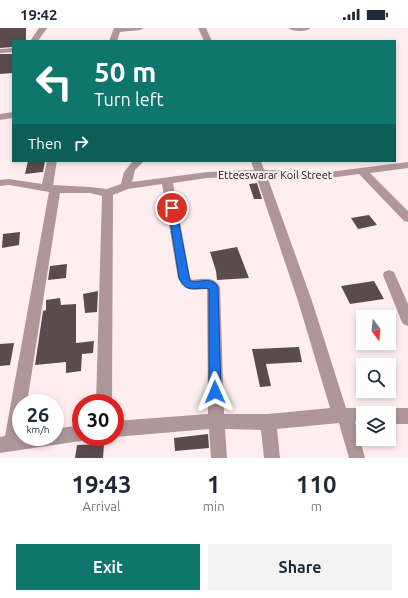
<!DOCTYPE html>
<html lang="en">
<head>
<meta charset="utf-8">
<style>
  :root { --surface:#fff; --page:#f2f2f3; --text:#1f2937; --muted:#747a83; --accent:#0f766e }
  body { margin:0; font-family:Ubuntu,sans-serif; background:var(--page); color:var(--text); height:100vh; display:flex; flex-direction:column; font-size:15px; white-space:nowrap }
  * { box-sizing:border-box; margin:0 }
  p { font-size:13px; color:var(--muted) }
  .icon { flex:none; width:22px; height:22px; fill:none; stroke:currentColor; stroke-width:2; stroke-linecap:round; stroke-linejoin:round }
  .map { position:relative; height:430px; overflow:hidden }
  .side { display:flex; flex-direction:column; background:var(--surface); flex:1 }
  .side>* { flex:none }
  .banner { position:absolute; left:12px; top:12px; width:384px; height:122px; border-radius:0px; box-shadow:0 2px 6px #0003; background:#0f766e; color:#fff; overflow:hidden }
  .needle { width:26px; rotate:164deg }
  .tools { position:absolute; left:356px; top:282px; display:grid; gap:8px }
  .tools a { display:grid; place-items:center; width:40px; height:40px; border-radius:0px; background:var(--surface); box-shadow:0 2px 6px #0003; font-size:20px }
  .speed { position:absolute; left:12px; top:366px; display:flex; gap:8px; font-size:20px; font-weight:700; text-align:center }
  .speed>* { display:grid; place-content:center; width:52px; height:52px; border-radius:50%; background:var(--surface); box-shadow:0 2px 6px #0003; line-height:1 }
  .speed small { font-size:10px; font-weight:400 }
  .speed .limit { border:6px solid #d22; background:#fff; color:#111 }
  .pin { position:absolute; display:grid; place-items:center; width:34px; height:34px; color:#fff; margin:-17px; border:2px solid #fff; border-radius:50%; box-shadow:0 1px 4px #0007 }
  .me { position:absolute; width:44px; margin:-22px; rotate:359deg; stroke-linejoin:round; filter:drop-shadow(0 0 3px #0008) }
  .turn { display:flex; align-items:center; gap:14px; height:84px; padding:0 16px; font-size:18px }
  .turn .icon { width:52px; height:52px; stroke-width:2.5 }
  .turn b { display:block; font-size:28px; line-height:34px }
  .then { display:flex; align-items:center; height:38px; padding:0 16px; background:#0003; gap:8px; font-size:15px }
  .eta { display:flex; justify-content:space-evenly; align-items:center; height:68px; text-align:center }
  .eta b { font-size:24px; font-weight:700; line-height:28px }
  .cta { display:flex; gap:8px; margin-top:auto; padding:8px 16px }
  .cta a { flex:1; height:46px; border-radius:0px; background:var(--accent); color:#fff; font-size:16px; font-weight:700; line-height:46px; text-align:center }
  .cta a+a { background:var(--page); color:var(--text) }
  .status { display:flex; justify-content:space-between; align-items:center; height:28px; padding:0 20px; background:var(--surface); direction:ltr }
  .status svg { height:11px; fill:currentColor }
  .map>svg:first-child { display:block }
  .building { fill:#5a4c4e }
  .lines { fill:none; stroke-linecap:round; stroke-linejoin:round }
  .minor { fill:#b09699; fill-rule:evenodd }
  .route { fill:#1a73e8; stroke:#114b97 }
  .labels { text-anchor:middle; stroke-width:4; stroke-linejoin:round; paint-order:stroke }
  .street-label { font-size:11px; fill:#171112; stroke:#ffeeef }
</style>
</head>
<body>
<div class="status"><b>19:42</b><svg viewBox="0 0 49 12"><path d="M0 12V9h3v3zM5 12V6h3v6zM10 12V3h3v9zM15 12V0h3v12zM26 1h20v11H26zM47 4h2v5h-2z"/></svg></div>
<div class="map">
<svg width="408" height="430" viewBox="0 0 408 430">
  <rect width="100%" height="100%" fill="#ffeeef"/>
  <!-- building -->
  <path class="building" d="M0,0H26V13H13V19L0,20Z
    M0,26H13V45L0,46Z
    M28,133H45L43,144L25,146Z
    M257,155L262,171H254L249,156Z
    M369,187L377,197L358,201L351,190Z
    M20,204L19,217L2,220L3,206Z
    M237,219L249,250L217,252L216,243L210,224Z
    M67,236L66,250L48,252L50,238Z
    M374,253L384,271L350,276L341,258Z
    M98,263L97,284L85,285L83,266Z
    M60,270L61,277L76,276V315L94,313L93,325L82,326L81,343L66,345V334L35,337L43,283L46,282V272Z
    M14,315L10,337L0,338V316Z
    M299,319L302,334L266,336L271,358L260,359L252,321Z
    M208,406L209,420L175,423L174,410Z
    M104,416L103,430H75L77,417Z"/>
  <g class="lines">
    <!-- minor -->
    <path class="minor" d="M39,0H47L38,13H30Z
      M114,0H144L140,2L120,4L117,13H109Z
      M198,0H206L212,13H204Z
      M288,0H311C306,4 293,4 288,0Z
      M13,20V24L0,25V21Z
      M13,84V90L0,92V86Z
      M47,133H57L53,157L90,159L107,161L121,156L124,144L133,133H144L135,142L132,154L207,144L254,142L251,133H261L264,142L329,144L408,134V140L370,145L408,183V194L404,193L359,146L329,150L267,148L312,273L346,380H363L369,382L370,385H363V394H355L365,430H349L339,395L277,401L280,430H264L261,402L225,401L227,430H211L209,401L115,409V393L208,386L207,261C192,262 185,264 178,250L162,156L128,161L113,167L112,375H96L102,168L90,165H60L27,375H21V409H55V401L81,397V409H87L81,413L0,425V409L5,408L49,164L9,157L0,158V152L9,151L42,156ZM256,148L298,273L330,380L268,386H224L220,259C214,248 203,251 192,252L190,249L173,155L207,150Z
      M389,242L394,244L408,276V298L403,296L401,292L383,247L384,244Z
      M389,380H408V396H389V385H382L383,383Z"/>
  </g>
  <!-- route -->
  <path class="route" d="M172,177L176,180L190,253C201,255 212,248 218,259L221,364L219,367L215,369L211,367L209,364V261C195,258 187,267 179,250L168,180Z"/>
  <g class="labels">
    <!-- street labels -->
    <g class="street-label">
      <text x="275" y="151">Etteeswarar Koil Street</text>
    </g>
  </g>
</svg>
<div class="tools">
<a><svg class="needle" viewBox="-14 -14 28 28"><path d="M0-13l5 13h-10z" fill="#e53935"/><path d="M0 13l5-13h-10z" fill="#747a83"/></svg></a>
<a><svg class="icon" aria-label="search" viewBox="0 0 24 24"><circle cx="10" cy="10" r="6"/><path d="M15 15l6 6"/></svg></a>
<a><svg class="icon" aria-label="layers" viewBox="0 0 24 24"><path d="M12 4l9 5-9 5-9-5zM3 14l9 5 9-5"/></svg></a>
</div>
<div class="speed"><div>26<small>km/h</small></div><div class="limit">30</div></div>
<div class="pin" style="left:172px;top:180px;background:#d93025"><svg class="icon" aria-label="arrive" viewBox="0 0 24 24"><path d="M6 21V4h12l-3 4 3 4H6"/></svg></div>
<svg class="me" style="left:215px;top:364px" viewBox="-20 -20 40 40"><path d="M0-17L14 15 0 8-14 15z" fill="#1a73e8" stroke="#fff" stroke-width="4"/></svg>
<div class="banner">
<div class="turn"><svg class="icon" aria-label="left" viewBox="0 0 24 24"><path d="M17 20v-9H6M10 6l-5 5 5 5"/></svg><div><b>50 m</b>Turn left</div></div>
<div class="then">Then<svg class="icon" aria-label="right" viewBox="0 0 24 24"><path d="M7 20v-9h11M14 6l5 5-5 5"/></svg></div>
</div>
</div>
<section class="side">
<div class="eta">
<div><b>19:43</b><p>Arrival</p></div>
<div><b>1</b><p>min</p></div>
<div><b>110</b><p>m</p></div>
</div>
<div class="cta"><a>Exit</a><a>Share</a></div>
</section>
</body>
</html>
